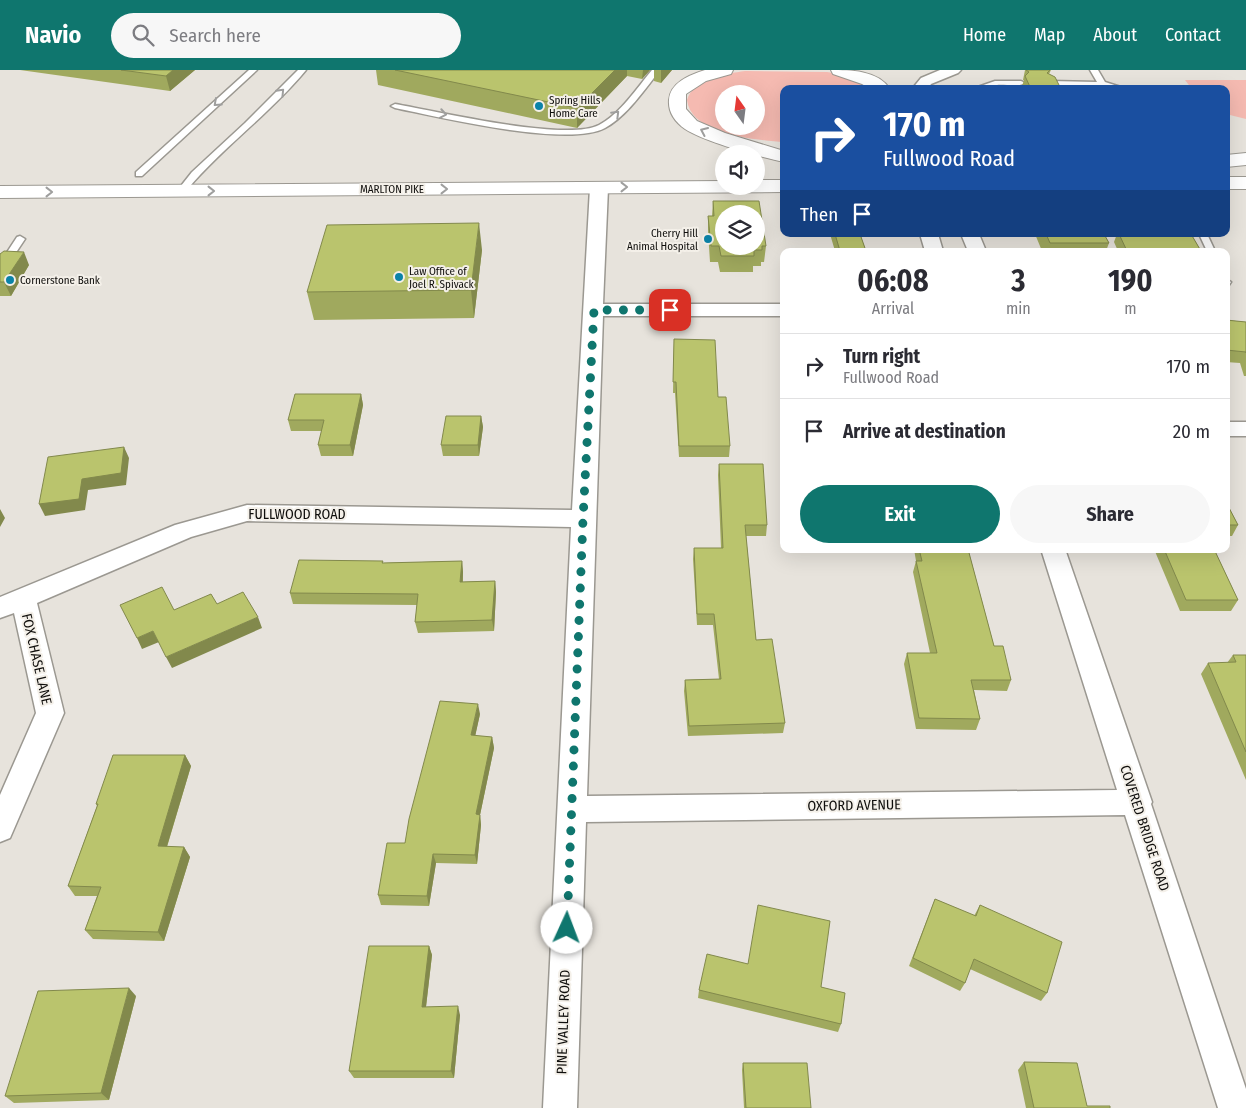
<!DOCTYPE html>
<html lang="en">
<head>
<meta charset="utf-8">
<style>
  :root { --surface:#fff; --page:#f7f7f7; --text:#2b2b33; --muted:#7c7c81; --line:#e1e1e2; --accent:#0f766e }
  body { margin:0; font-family:"Fira Sans Condensed",sans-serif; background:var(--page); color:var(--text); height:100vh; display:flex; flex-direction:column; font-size:19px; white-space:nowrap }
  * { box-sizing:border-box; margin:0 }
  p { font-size:16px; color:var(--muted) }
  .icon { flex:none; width:28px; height:28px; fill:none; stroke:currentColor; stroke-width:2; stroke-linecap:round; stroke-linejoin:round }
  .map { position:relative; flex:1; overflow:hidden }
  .side { position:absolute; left:780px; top:178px; width:450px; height:305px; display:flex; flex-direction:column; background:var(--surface); border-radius:10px; box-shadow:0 5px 20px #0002 }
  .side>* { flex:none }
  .top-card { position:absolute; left:780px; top:15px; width:450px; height:152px; border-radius:10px; box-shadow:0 5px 20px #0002; background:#1a4fa0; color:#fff; overflow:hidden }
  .needle { width:32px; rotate:346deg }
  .controls { position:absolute; left:715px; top:15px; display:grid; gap:10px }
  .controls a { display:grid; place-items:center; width:50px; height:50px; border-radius:50%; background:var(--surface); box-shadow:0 5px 20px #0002; font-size:25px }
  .pin { position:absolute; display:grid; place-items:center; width:42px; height:42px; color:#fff; margin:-21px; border-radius:10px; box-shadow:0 2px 8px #0006 }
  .me { position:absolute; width:55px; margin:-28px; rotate:2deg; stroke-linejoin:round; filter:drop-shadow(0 0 4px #0008) }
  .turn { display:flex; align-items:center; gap:18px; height:105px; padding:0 20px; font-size:22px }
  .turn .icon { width:65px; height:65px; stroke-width:2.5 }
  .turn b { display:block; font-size:35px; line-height:42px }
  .then { display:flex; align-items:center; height:48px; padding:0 20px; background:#0003; gap:10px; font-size:19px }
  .eta { display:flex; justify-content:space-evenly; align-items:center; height:85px; text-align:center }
  .eta b { font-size:30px; font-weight:700; line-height:35px }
  .primary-button { display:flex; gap:10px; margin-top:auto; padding:10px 20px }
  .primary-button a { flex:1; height:58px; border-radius:30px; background:var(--accent); color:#fff; font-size:20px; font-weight:700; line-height:58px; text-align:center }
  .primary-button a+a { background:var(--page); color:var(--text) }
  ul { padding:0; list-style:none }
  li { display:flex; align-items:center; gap:15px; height:65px; padding:0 20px; border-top:1px solid var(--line) }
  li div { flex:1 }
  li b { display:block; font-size:19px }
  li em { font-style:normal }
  header { display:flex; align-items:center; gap:30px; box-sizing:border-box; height:70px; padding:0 25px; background:var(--accent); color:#fff }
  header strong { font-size:24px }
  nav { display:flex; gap:28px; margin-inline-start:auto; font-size:18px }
  .search { width:350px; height:45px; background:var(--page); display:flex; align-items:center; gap:12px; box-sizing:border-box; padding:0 18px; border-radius:28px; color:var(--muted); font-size:19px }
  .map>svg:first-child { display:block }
  .green { fill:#f5bab1; fill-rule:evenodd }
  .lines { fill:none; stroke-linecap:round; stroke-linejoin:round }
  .service-casing { stroke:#9b9891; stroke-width:3 }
  .minor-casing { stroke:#9b9891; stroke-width:3 }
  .trunk-casing { stroke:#9b9891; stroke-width:2 }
  .motorway-casing { stroke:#9b9891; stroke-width:2 }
  .service { fill:#fff; fill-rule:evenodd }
  .minor { fill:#fff; fill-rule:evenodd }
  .trunk { fill:#fff; fill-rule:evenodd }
  .motorway { fill:#fff; fill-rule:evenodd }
  .wall { fill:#a0a95e }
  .shaded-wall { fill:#82894c }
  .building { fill:#bac46d; stroke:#82894c; fill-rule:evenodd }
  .oneway { stroke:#9f9f9e }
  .route { stroke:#0f766e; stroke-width:9; stroke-dasharray:0 16.2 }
  .poi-dot { fill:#0b83a8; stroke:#f4f0e9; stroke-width:2 }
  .labels { text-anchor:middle; stroke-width:4; stroke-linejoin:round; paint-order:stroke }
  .far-poi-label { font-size:11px; fill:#0f0e0c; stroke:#f4f0e9; text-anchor:start }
  .far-street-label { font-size:11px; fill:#0f0e0c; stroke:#f4f0e9 }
  .street-label { font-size:14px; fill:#0f0e0c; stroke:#f4f0e9 }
</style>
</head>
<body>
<header>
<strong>Navio</strong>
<div class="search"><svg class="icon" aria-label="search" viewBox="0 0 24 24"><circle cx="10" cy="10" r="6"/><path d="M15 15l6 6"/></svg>Search here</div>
<nav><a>Home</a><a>Map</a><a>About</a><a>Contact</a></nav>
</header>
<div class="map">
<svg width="1246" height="1038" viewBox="0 0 1246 1038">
  <rect width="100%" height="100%" fill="#e7e3dc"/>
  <!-- green -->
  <path class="green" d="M745,1L827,2L845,5L874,19H784V72C757,70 691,65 687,30C694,7 725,4 745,1ZM724,24H756V56H724Z
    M1185,10H1246V49L1226,44V19H1192Z"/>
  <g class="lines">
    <!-- service casing -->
    <g class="service-casing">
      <path id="service" d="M249,0H257L142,106H136V102Z
        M298,0H306C269,45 221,78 184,123H178L177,121L192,102L245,53Z
        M652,0H660C645,19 627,46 605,58C568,78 439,47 395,38L391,36L395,34C436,41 566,72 599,55C620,44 637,18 652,0Z
        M1090,0H1098L1105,12L1127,19L1050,15L1046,13L1050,11L1097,12Z
        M995,11H1021L1025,13C1017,18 1006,14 997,15C988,16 981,19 972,19Z
        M1199,164H1207L1215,181H1207Z
        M20,166L25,169L7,196L4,197L1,196L0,193L17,167Z
        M1226,209L1231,212L1229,215L1226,216Z"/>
    </g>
    <!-- minor casing -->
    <g class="minor-casing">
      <path id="minor" d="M940,0H961L958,3L931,14L928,19H912L921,8Z
        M599,113L605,114L608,118L603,234H784V246H603L587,726L1117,720L1041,479H1065L1152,732L1151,734L1246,1019V1038H1218L1125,745L586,752L577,1038H543L571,457L247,451L191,467L37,533L64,643L10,768L0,772V725L36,643L14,543L0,548V527L175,455L247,435L572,440L590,118L593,114Z
        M920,164H938L943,181H925Z
        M961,164H979L986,181H968Z
        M1226,352H1246V366H1226Z"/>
    </g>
    <!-- trunk casing -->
    <g class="trunk-casing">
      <path id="trunk" d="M705,0H733L731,4L706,11L686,24V39L697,51L725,63L784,81V92C760,87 705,72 685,59C675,52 668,42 669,30C670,13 689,5 705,0Z
        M831,0C850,0 878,0 890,19H870L862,14L833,4Z
        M1226,107H1246V119H1226Z
        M756,110H784V122L0,128V116L724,111V116H756Z"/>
    </g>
    <!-- motorway casing -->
    <g class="motorway-casing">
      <path id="motorway" d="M1246,83V95L1226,97V85Z"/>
    </g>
    <!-- service -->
    <use href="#service" class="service"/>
    <!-- minor -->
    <use href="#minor" class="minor"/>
    <!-- trunk -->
    <use href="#trunk" class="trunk"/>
    <!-- motorway -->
    <use href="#motorway" class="motorway"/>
  </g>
  <!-- wall -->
  <path class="wall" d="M20,0H195L170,21Z
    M376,0H650L642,9L627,6L577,58L378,15Z
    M654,0H672L661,13L654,11Z
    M1025,0H1051L1049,4L1061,19H1023L1022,16L1024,10H1023Z
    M713,131L766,176L764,192H761V196H753V202H720L718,192H710L708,161V146H712Z
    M830,164H860L866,181H835Z
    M1035,164H1104L1109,173L1106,181H1042Z
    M1117,164H1191L1201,181H1118L1114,172Z
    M482,180L474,248L314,250L307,222Z
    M0,184L29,195L11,226H0Z
    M1226,250L1246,252V306H1244L1240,293L1226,292Z
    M674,269L718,327L730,376L729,387H679L675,323H673Z
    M361,324L363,335L353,386H321L318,375L322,361H291L288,350Z
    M481,346L483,357L479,386H443L441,375Z
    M719,394L767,455L766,466H746L756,570L785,653L783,663L688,666L684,621L685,610L719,609L713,555H697L693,489L694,478H721L718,405Z
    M1226,432L1238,455L1232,466H1226Z
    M914,479H968L994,576L1011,610L1007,621L974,620L980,649L976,660L916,659L904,594L907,583H930L913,502L916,491Z
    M1154,479H1214L1238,530L1231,541H1180Z
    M383,491V493L462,491L463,502V512L495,511L496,522L494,561L418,563L415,552L417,535L293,534L290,523Z
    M1233,585H1246V710L1201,604L1208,593H1227Z
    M480,644L475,666L492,667L494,678L480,745L481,755L477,794L436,793L429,836L381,835L378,825L405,773Z
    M185,685L191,696L167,777H184L190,787L164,871L93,869L85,860L97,826H75L68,816L97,736L96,734Z
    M935,829L974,846L980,835L1047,923L1041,931L970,899L965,913L960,921L909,896Z
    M429,876L432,885L426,937L460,945L454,1008H354L349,1001Z
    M821,917L841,954L838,962L698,928L699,920Z
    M136,926L109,1030L14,1033L5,1026Z
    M1024,992L1087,1036L1110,1038H1026L1018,1000Z
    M743,993L811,1038H744L742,1000Z"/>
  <!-- shaded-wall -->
  <path class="shaded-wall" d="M173,0H195L170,21L166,6Z
    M615,0H627V6L577,58V38Z
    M643,0H650L642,9Z
    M661,0H672L661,13Z
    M479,153L482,180L474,248L471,220Z
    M24,182L29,195L11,226L4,212Z
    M361,324L363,335L353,386L350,375Z
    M481,346L483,357L479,386L478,375Z
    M124,377L129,388L126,415L88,420L85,440L45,446L39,434L82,409Z
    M0,439L5,448L0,457Z
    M462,491L463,502L462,523L460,512Z
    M495,511L496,522L494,561L492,550Z
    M258,547L262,558L172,598L166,587Z
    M153,561L159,572L142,579L137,568Z
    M478,634L480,644L473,676L471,665Z
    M492,667L494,678L480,745L481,755L477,794L475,785L476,744Z
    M185,685L191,696L164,786L158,776Z
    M184,777L190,787L164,871L158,862Z
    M433,784L436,793L429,836L427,826Z
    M429,876L432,885L425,945L422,937Z
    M129,918L136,926L109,1030L101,1023Z
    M458,936L460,945L454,1008L451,1001Z"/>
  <!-- building -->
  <path class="building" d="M121,0H173L166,6Z
    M395,0H615L577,38Z
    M1026,0H1050L1047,3L1055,7L1061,19H1031L1025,6L1029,2Z
    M713,131H759L766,176H762V180H754V186H721L719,176H711L708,146H714ZM724,144H756V176H724Z
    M479,153L471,220L307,222L327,155Z
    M835,164H860L866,181H840Z
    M1046,164H1104L1109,173H1050Z
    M1119,164H1191L1201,181H1127Z
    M4,181L24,182L4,212H0V184Z
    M1226,250L1246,252V283V282L1226,280Z
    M674,269L715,270L718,327H726L730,376H679L676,312H673Z
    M295,324H361L350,375H318L324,350H288Z
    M446,346H481L478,375H441Z
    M124,377L121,403L82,409L79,429L39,434L48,387Z
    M719,394H763L767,455H745L756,570L772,569L785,653L689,656L685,610L721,609L714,544H697L694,478H723Z
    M1226,432L1238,455H1226Z
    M919,479H968L994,576H1003L1011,610H971L980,649L919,648L907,583H937L916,491H922Z
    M1164,479H1214L1238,530H1186Z
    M299,490L383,491L382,493L462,491L460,512L495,511L492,550L415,552L418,524L290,523Z
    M162,517L174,540L211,524L217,534L243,522L258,547L166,587L153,561L137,568L120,535Z
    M1233,585H1246V682L1208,593L1236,592Z
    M440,631L478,634L471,665L492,667L476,744L480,745L475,785L433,784L427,826L378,825L387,773H405L409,749Z
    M113,685H185L158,776L184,777L158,862L85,860L101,817L68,816L98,734H96Z
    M935,829L976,846L980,835L1062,872L1047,923L974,889L965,913L913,888Z
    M758,835L830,851L821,917L845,923L841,954L699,920L707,884L748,894Z
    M369,876H429L422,937L458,936L451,1001H349Z
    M129,918L101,1023L5,1026L38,921Z
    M1024,992L1077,993L1087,1036H1110V1038H1034Z
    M743,993H807L811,1038H746Z"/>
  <!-- one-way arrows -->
  <defs><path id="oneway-chevron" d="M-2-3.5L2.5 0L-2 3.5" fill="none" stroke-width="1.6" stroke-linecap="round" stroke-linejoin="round" transform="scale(1.25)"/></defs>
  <g class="oneway">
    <use href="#oneway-chevron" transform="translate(281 22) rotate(-46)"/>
    <use href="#oneway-chevron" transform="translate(217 33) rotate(138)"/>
    <use href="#oneway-chevron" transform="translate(443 44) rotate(10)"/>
    <use href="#oneway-chevron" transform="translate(616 44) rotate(-45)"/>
    <use href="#oneway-chevron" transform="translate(704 61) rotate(-156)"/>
    <use href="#oneway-chevron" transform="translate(624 117)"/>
    <use href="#oneway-chevron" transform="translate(444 119)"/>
    <use href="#oneway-chevron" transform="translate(211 121)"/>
    <use href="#oneway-chevron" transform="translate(49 122)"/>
  </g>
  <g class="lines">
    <!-- route -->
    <path class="route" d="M567,858L583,449L594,240H670"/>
  </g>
  <!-- markers -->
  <g class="poi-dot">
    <circle cx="539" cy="36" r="5"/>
    <circle cx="708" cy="169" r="5"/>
    <circle cx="399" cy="207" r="5"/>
    <circle cx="10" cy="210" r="5"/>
  </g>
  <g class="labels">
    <!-- far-poi labels -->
    <g class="far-poi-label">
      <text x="549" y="34">Spring Hills<tspan x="549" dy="13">Home Care</tspan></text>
      <text x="698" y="167" text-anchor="end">Cherry Hill<tspan x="698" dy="13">Animal Hospital</tspan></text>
      <text x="409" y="205">Law Office of<tspan x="409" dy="13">Joel R. Spivack</tspan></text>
      <text x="20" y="214">Cornerstone Bank</text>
    </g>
    <!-- far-street labels -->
    <g class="far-street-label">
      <text x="392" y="123">MARLTON PIKE</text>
    </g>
    <!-- street labels -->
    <g class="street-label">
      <text x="297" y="449">FULLWOOD ROAD</text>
      <text transform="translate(37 589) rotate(77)" y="5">FOX CHASE LANE</text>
      <text transform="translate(854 735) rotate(-1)" y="5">OXFORD AVENUE</text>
      <text transform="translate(1145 758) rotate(72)" y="5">COVERED BRIDGE ROAD</text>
      <text transform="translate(563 952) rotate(-88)" y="5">PINE VALLEY ROAD</text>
    </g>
  </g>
</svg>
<div class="controls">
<a><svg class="needle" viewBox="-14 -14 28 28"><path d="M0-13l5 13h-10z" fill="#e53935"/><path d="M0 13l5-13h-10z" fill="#7c7c81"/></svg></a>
<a><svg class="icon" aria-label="sound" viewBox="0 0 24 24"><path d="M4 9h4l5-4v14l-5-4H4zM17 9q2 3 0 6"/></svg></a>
<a><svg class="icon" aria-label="layers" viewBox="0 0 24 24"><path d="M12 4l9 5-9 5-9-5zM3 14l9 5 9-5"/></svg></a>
</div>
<div class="pin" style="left:670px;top:240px;background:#d93025"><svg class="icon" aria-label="arrive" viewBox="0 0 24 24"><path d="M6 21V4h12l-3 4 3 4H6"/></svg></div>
<svg class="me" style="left:567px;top:858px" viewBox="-20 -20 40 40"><circle r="19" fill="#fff"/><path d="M0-13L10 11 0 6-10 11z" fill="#0f766e"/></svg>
<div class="top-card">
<div class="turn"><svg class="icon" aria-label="right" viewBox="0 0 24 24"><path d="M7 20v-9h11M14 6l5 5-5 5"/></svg><div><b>170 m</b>Fullwood Road</div></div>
<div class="then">Then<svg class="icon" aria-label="arrive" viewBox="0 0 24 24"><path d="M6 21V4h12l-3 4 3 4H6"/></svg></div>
</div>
<section class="side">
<div class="eta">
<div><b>06:08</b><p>Arrival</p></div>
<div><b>3</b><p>min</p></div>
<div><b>190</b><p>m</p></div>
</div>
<ul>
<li><svg class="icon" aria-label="right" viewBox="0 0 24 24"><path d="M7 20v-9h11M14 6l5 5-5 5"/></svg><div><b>Turn right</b><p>Fullwood Road</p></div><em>170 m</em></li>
<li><svg class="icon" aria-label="arrive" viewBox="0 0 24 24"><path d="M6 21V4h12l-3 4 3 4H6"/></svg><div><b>Arrive at destination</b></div><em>20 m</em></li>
</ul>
<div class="primary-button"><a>Exit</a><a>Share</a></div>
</section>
</div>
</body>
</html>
